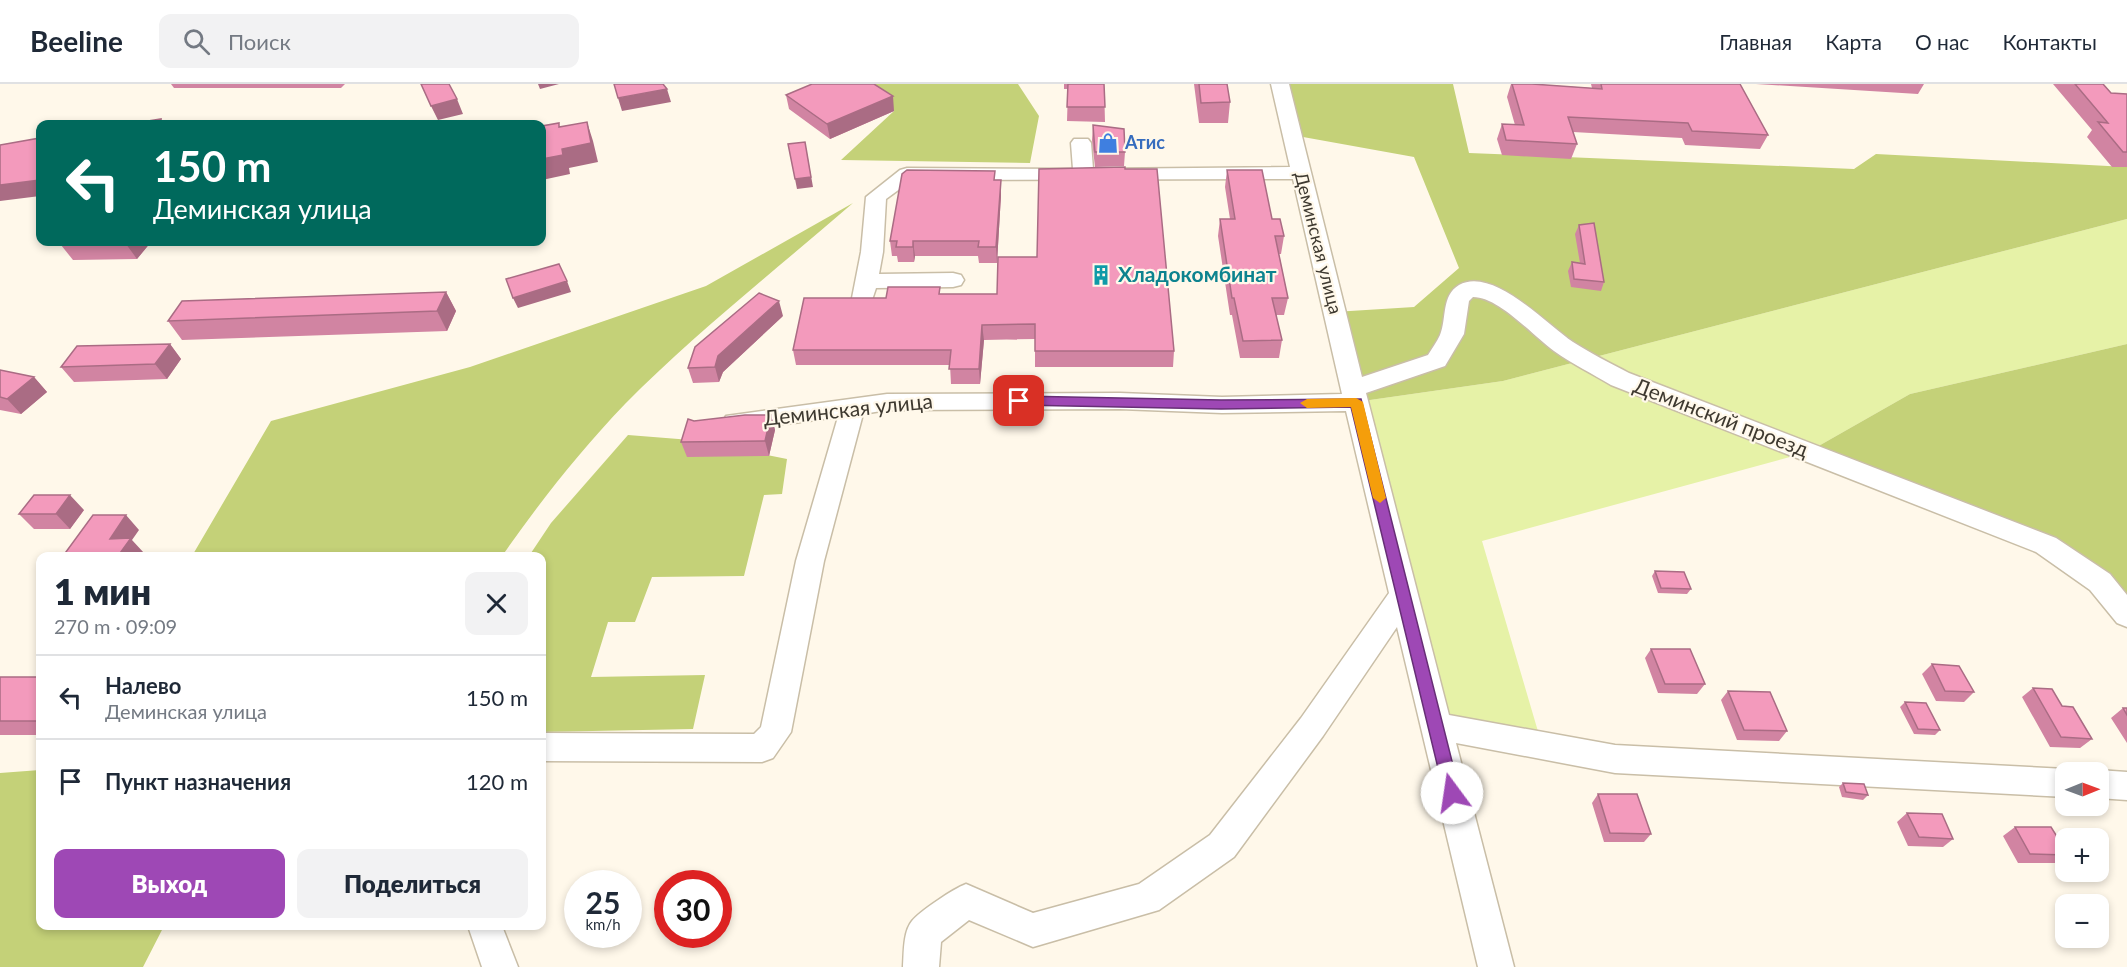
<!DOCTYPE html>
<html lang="ru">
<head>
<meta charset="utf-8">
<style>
  :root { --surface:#fff; --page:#f2f2f3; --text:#1f2937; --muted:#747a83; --line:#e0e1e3; --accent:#9e48b5 }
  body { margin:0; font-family:Lato,sans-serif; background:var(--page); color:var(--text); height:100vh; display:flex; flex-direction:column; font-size:22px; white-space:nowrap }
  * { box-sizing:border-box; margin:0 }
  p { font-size:20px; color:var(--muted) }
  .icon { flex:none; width:33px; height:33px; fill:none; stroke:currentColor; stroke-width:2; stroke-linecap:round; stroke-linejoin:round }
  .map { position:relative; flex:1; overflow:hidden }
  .side { position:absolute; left:36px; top:468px; width:510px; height:378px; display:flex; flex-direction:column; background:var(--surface); border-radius:12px; box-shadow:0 3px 9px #0003 }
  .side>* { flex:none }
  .top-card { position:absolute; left:36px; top:36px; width:510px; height:126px; border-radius:12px; box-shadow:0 3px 9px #0003; background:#00695c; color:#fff; overflow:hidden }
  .needle { width:39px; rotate:89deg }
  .buttons { position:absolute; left:2055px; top:678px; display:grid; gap:12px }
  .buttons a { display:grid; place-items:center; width:54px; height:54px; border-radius:12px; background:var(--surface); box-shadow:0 3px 9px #0003; font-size:30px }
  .speed { position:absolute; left:564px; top:786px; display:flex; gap:12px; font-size:30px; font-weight:700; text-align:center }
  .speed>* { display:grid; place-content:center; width:78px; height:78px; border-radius:50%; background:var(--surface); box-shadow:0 3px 9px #0003; line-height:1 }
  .speed small { font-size:15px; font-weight:400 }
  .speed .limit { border:9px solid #d22; background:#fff; color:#111 }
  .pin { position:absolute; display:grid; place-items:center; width:51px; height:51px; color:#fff; margin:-26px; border-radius:12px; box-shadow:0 3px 9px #0006 }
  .me { position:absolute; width:66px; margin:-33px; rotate:346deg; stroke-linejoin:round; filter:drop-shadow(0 0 4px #0008) }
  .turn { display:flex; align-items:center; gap:21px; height:126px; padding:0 18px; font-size:27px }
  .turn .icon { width:78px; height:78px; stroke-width:2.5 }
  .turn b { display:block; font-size:42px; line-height:51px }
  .round { display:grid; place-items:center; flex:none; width:63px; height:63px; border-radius:12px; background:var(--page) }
  .overview { display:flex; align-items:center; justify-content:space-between; height:102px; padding:0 18px }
  h1 { font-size:36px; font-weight:800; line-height:45px }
  .primary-button { display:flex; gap:12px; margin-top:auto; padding:12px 18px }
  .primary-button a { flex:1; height:69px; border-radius:12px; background:var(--accent); color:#fff; font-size:24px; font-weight:800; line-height:69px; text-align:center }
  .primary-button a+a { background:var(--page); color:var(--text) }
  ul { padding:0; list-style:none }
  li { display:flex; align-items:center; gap:18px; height:84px; padding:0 18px; border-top:2px solid var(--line) }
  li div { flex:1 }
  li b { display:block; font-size:22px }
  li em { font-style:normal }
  header { display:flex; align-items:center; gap:36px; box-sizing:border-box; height:84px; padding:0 30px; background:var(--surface); border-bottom:2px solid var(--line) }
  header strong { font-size:28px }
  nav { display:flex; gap:33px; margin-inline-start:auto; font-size:21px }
  .search { width:420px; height:54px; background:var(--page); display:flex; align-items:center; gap:15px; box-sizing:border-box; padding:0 21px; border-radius:12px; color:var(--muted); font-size:22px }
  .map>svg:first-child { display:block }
  .green { fill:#e6f2a7 }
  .forest { fill:#c4d178 }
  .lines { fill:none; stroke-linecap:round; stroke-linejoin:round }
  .minor-casing { stroke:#c9bea7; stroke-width:3 }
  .minor { fill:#fff; fill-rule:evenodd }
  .wall { fill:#d184a2 }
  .shaded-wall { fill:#aa6c84 }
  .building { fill:#f39abc; stroke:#aa6c84; stroke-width:1.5 }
  .route { fill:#9e48b5; stroke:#672f76; stroke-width:1.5 }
  .slow { fill:#f59e0b }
  .labels { text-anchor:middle; stroke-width:4.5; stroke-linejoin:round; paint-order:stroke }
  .far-shop-label { font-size:18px; font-weight:bold; fill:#366cbe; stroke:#fff8ea; text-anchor:start }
  .far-street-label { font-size:18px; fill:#3e3930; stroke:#fff8ea }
  .culture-label { font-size:21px; font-weight:bold; fill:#0d838f; stroke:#fff8ea; text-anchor:start }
  .street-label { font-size:21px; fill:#3e3930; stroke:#fff8ea }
</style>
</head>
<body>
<header>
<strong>Beeline</strong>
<div class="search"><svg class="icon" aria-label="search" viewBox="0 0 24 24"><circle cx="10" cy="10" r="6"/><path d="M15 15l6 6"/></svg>Поиск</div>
<nav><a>Главная</a><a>Карта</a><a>О нас</a><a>Контакты</a></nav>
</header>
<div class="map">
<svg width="2127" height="883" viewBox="0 0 2127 883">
  <rect width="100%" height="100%" fill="#fff8ea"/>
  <!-- green -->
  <path class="green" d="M2127,135V260L1910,310L1808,368L1482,457L1542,661L1435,642L1356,318L1503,297Z"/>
  <!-- forest -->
  <path class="forest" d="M854,0H1018L1039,32L1030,79L841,76L894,27Z
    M1280,0H1453L1469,69L1854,85L1876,70L2127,83V135L1503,297L1356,318L1334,228L1414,223L1459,184L1414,73L1292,51Z
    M853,119C777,185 696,248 625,320C580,367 539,419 502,472H192L271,337L470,283L706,202Z
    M2127,260V531L2046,461L1808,368L1910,310Z
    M628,351L691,356L787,375L782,410L764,411L744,492L652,493L635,538H608L591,593L705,591L693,645L542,648V472H529L551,439Z
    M40,686V842H164L143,883H0V689Z"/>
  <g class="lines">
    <!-- minor casing -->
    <g class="minor-casing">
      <path id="minor" d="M1271,0H1289L1362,293L1428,271C1432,264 1437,258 1440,251C1447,234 1441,212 1459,201C1493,182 1547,241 1573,258C1590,269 1610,279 1629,289L2056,454L2110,490L2127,511V543L2117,539L2090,506L2036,468L1611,301C1593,290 1572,280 1554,267C1533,252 1499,213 1473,213L1469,217L1464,250L1445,282L1366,309L1449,631L1615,661L2066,685L2077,688H2066V713L1615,689L1456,659L1514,883H1478L1397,543L1323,652L1234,773L1159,826L1033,863L969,836L941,858L939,883H903C904,869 903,848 912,837C920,827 953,805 966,800L1033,829L1139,800L1210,751L1301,634L1389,509L1346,327L1222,329L1120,325L887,326L863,330L824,477L791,648L773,674L762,678L542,677V649L754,650L761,643L796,477L838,333L735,347L726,344L723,338L726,332L887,310L1120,309L1222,313L1342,310L1293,95L912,96L886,115L883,168L879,190L953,189L961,191L964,196L961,201L953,203L876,204L871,219L863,221L855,219L852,214L861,168L866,113L900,86L907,84L1073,85L1071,59L1074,55H1088L1091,59L1093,85L1290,83Z
        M2098,686L2127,688V716L2098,714V688H2090Z
        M468,842H502L518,883H482Z"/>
    </g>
    <!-- minor -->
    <use href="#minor" class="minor"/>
  </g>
  <!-- wall -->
  <path class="wall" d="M171,0H345L341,4H174Z
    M1064,0H1104L1105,38L1067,37L1068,5H1064Z
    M1194,0H1227L1230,18L1228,39H1199Z
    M1511,0H1532L1592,4L1591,0H1740L1768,51L1760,65L1685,61L1682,54L1573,48L1577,60L1571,75L1502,71L1497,55L1502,40L1515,41L1507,13Z
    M1756,0H1924L1918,10Z
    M2053,0H2103L2111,9L2127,10V83H2112L2087,53L2092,46Z
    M786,11L894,27L830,55L789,25Z
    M1093,41L1125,68L1124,82L1095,83L1092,56Z
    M1227,86L1272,135L1284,152L1281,170H1279L1288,214L1284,231H1276L1282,256L1279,274H1240L1232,231H1230L1218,152L1220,135H1230L1225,103Z
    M996,96H1001V111L997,179H979L978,172H915L914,178H898L897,172H892L890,157Z
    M1579,141L1604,198L1601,207L1571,203L1568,187L1572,178L1580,179L1575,150Z
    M151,158L137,175L73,176L61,161Z
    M446,208L456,227L447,247L182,256L168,237Z
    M941,210L1174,267L1173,283H1035V255L984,256L980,300H951L950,281H796L793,266L886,214Z
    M783,232L723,288L719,298L693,299L688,284Z
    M170,260L181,275L167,295L74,298L61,283Z
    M0,286L34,293L47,308L21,330L0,326Z
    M771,331L775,346L769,372L687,373L681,358L694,337Z
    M84,426L70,445H34L19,430Z
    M1655,487L1691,505L1687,510L1658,509L1652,492Z
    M1651,565L1705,600L1697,610L1658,609L1645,574Z
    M1932,580L1974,608L1964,618L1936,617L1922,590Z
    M0,593H40V651H0Z
    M2033,604L2062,622L2092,655L2080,664L2050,663L2022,613Z
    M1728,607L1787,647L1779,657L1737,656L1721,616Z
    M1905,618L1940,646L1935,651L1914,650L1900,623Z
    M2123,624H2127V659L2111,634Z
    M1843,699L1868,711L1863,716L1842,713L1839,703Z
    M1598,710L1651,750L1644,758H1604L1592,719Z
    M1907,729L1953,755L1943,763L1908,762L1897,738Z
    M2015,743L2066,767V772L2055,779H2018L2003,752Z"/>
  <!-- shaded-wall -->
  <path class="shaded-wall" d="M538,0H559L540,5Z
    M667,5L671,18L622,27L618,14Z
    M893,12L894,27L830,55L827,40Z
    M457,15L463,30L438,36L431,22Z
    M161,35L165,40H160Z
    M587,38L593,57L598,78L569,84L570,90L542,96V75L562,65Z
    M805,58L813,103L797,105L795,95Z
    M40,96V112L0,117V101Z
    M1001,96V111L997,179L996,163Z
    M913,157L915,172L914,178L913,163Z
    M128,158H151L137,175L126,160Z
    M567,197L571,208L518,224L513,214Z
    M446,208L456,227L447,247L437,227Z
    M779,217L783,232L723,288L719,298L715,283L718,272Z
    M982,241L984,256L980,300L979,285Z
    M170,260L181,275L167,295L155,280Z
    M34,293L47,308L21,330L7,315Z
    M771,331L775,346L769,372L765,357Z
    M70,411L84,426L70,445L56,430Z
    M126,431L139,446L132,456L144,469L142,472H118L110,455Z"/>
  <!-- building -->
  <path class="building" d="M421,0H449L457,15L431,22Z
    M614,0H663L667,5L618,14Z
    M812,0H874L893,12L827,40L786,11Z
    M1068,0H1104L1105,23H1067Z
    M1199,0H1227L1230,18L1201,19Z
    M1512,0H1532L1602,5L1601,0H1740L1768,51L1692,47L1688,39L1568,33L1577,60L1506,56L1502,40L1524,41Z
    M2075,0H2103L2111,9L2127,10V68H2123L2098,38L2108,39Z
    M161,35L160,40H136V39Z
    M587,38L591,59L562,65L563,71L542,75V42L559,39V43Z
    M1093,41L1124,45L1125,68H1095Z
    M40,54V96L0,101V61Z
    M805,58L811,93L795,95L788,60Z
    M1125,83V85H1157L1174,267H1035V240L982,241L979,285H949L951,266H793L804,214H886L888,203H940L939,210H997L998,173H1037L1039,85Z
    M907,86L995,87L994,96H1001L996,163H978L979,157H913V163H896L897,157H890L902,90Z
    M1227,86H1262L1272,135H1280L1284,152H1275L1288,214H1272L1282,256L1243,257L1234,214H1232L1220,135H1235Z
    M1594,139L1604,198L1574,195L1572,178L1585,180L1579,141Z
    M65,158H128L126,160L61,161Z
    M559,180L567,197L513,214L506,195Z
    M446,208L437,227L168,237L182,217Z
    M759,209L779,217L718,272L715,283L688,284L695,263Z
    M170,260L155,280L61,283L77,262Z
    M0,286L34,293L7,315L0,313Z
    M745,331H771L765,357L681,358L688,335L694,337Z
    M34,411H70L56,430H19Z
    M93,431H126L110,455L131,454L118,472H63Z
    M1655,487L1684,488L1691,505L1661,504Z
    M1651,565H1690L1705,600H1665Z
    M1932,580L1959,582L1974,608L1945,607Z
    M0,593H40V637H0Z
    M2033,604L2052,605L2062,622L2073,623L2092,655L2061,653Z
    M1728,607L1770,608L1787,647L1744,646Z
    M1905,618L1926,619L1940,646L1918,645Z
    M2123,624H2127V631Z
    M1843,699L1864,700L1868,711L1846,708Z
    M1598,710H1637L1651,750L1610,749Z
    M1907,729L1942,730L1953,755L1919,753Z
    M2015,743H2051L2066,767V771L2030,770Z"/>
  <!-- route -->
  <path class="route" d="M1019,312L1221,316L1361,315L1460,709L1458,714L1452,716L1447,714L1444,709L1351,323L1221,325L1019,321L1012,317Z"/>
  <!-- slow -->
  <path class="slow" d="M1356,314L1363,318L1386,414L1380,419L1373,414L1351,323L1307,324L1300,319L1307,315Z"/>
  <!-- icons -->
  <defs>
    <g id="shop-bare" transform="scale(1.62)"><path d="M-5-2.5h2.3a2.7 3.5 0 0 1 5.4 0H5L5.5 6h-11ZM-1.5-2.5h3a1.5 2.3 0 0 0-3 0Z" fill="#3f7fe0" stroke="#fff8ea" stroke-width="2.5" paint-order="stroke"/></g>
    <g id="building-bare" transform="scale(1.62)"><path d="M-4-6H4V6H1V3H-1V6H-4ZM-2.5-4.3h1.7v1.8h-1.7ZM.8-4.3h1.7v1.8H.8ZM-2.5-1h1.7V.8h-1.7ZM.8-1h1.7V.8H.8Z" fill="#0f9aa8" stroke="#fff8ea" stroke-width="2.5" paint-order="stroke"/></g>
  </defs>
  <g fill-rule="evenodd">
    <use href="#shop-bare" x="1108" y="59"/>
    <use href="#building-bare" x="1101" y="191"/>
  </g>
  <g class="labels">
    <!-- far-shop labels -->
    <g class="far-shop-label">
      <text x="1125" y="65">Атис</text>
    </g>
    <!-- far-street labels -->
    <g class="far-street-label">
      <text transform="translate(1318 159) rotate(76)" y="6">Деминская улица</text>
    </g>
    <!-- culture labels -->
    <g class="culture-label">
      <text x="1118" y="198">Хладокомбинат</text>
    </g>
    <!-- street labels -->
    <g class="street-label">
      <text transform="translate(848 326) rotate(-6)" y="7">Деминская улица</text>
      <text transform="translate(1721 334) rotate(21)" y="7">Деминский проезд</text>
    </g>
  </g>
</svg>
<div class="buttons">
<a><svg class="needle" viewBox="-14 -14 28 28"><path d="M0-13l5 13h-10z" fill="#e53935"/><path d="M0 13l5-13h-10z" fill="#747a83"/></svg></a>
<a>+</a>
<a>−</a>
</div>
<div class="speed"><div>25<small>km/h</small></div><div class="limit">30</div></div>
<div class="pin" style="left:1019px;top:317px;background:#d93025"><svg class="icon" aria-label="arrive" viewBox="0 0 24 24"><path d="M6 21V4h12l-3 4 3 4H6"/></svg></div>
<svg class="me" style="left:1452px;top:709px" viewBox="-20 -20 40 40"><circle r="19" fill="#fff"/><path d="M0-13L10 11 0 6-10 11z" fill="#9e48b5"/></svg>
<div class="top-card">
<div class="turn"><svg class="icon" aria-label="left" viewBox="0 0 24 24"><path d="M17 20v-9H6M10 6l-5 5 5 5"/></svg><div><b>150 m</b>Деминская улица</div></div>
</div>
<section class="side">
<div class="overview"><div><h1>1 мин</h1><p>270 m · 09:09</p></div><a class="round"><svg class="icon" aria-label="close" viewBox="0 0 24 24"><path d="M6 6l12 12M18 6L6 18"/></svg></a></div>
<ul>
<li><svg class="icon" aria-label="left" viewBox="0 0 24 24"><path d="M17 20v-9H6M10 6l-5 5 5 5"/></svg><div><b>Налево</b><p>Деминская улица</p></div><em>150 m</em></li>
<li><svg class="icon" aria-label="arrive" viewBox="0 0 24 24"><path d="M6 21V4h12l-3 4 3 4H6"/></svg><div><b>Пункт назначения</b></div><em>120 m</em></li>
</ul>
<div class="primary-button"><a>Выход</a><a>Поделиться</a></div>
</section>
</div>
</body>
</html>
